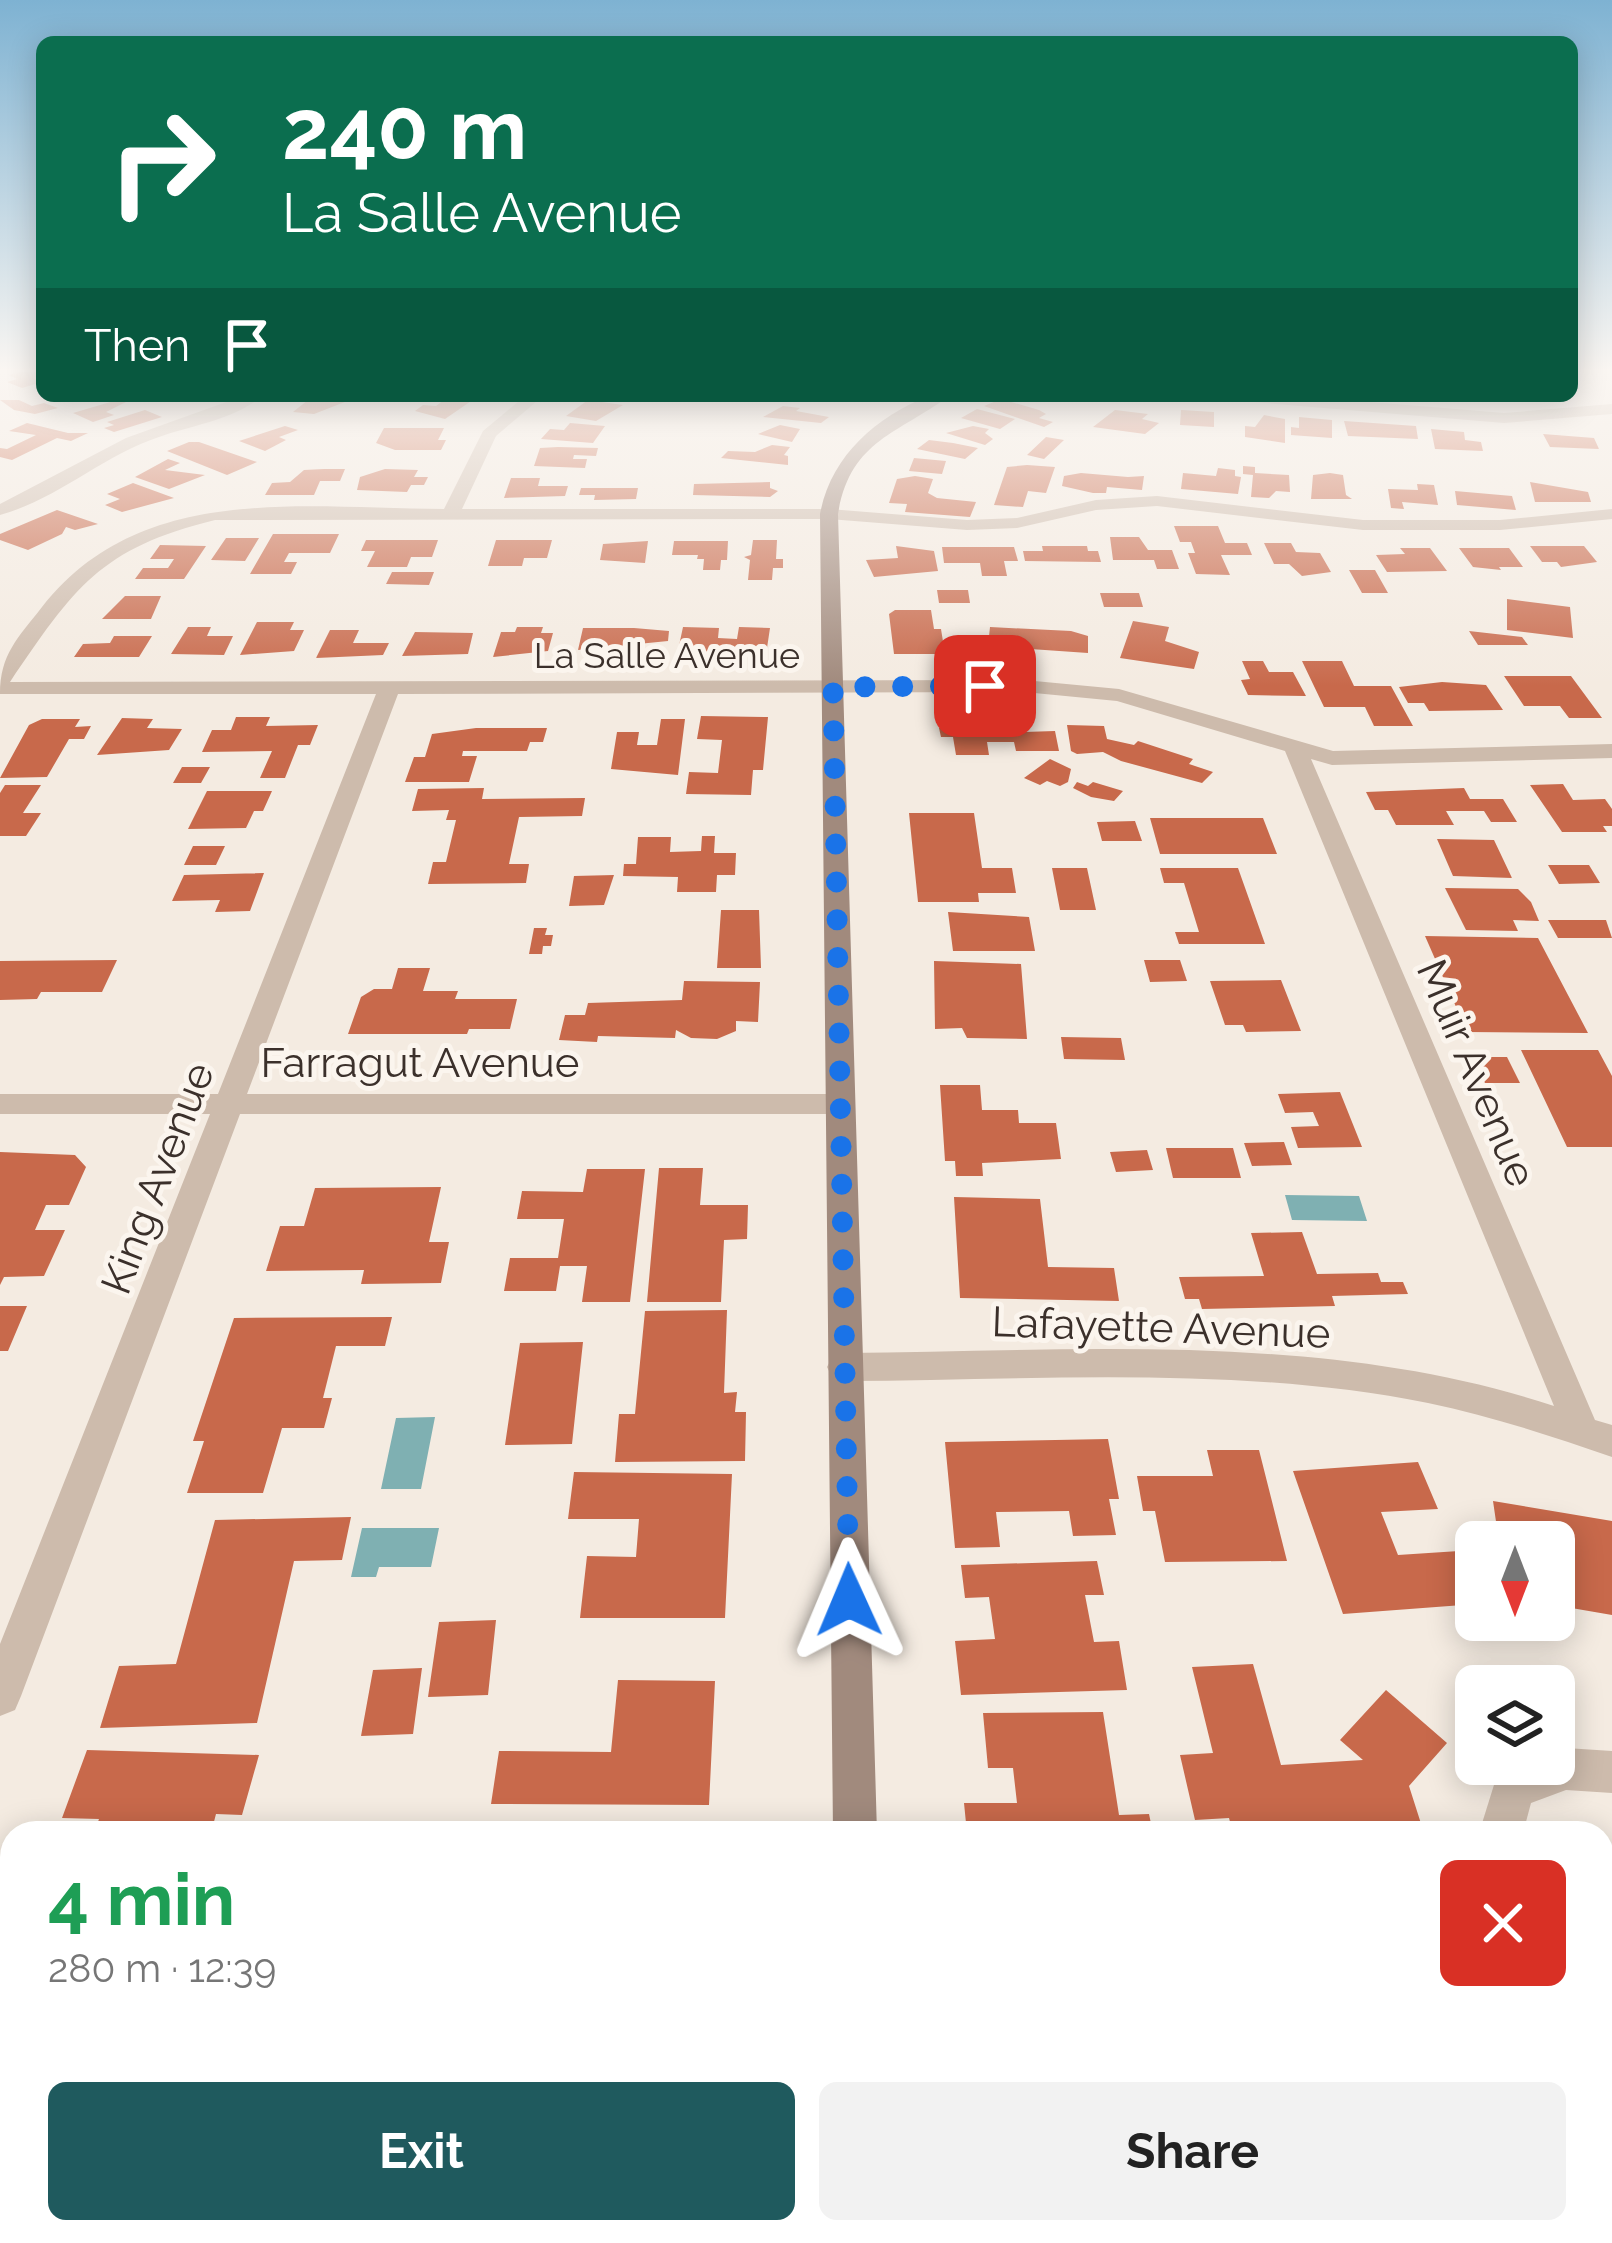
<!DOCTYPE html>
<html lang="en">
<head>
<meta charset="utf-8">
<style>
  :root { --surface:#fff; --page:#f2f2f2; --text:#222; --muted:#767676; --accent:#1f5a5e }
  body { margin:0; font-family:Raleway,sans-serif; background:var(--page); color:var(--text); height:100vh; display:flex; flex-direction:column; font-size:45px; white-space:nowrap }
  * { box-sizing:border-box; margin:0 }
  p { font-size:39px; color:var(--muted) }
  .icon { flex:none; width:66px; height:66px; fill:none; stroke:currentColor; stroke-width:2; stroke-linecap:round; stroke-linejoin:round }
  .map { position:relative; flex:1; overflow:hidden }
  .details { position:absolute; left:0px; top:1821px; width:1614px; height:423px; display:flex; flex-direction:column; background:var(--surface); border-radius:36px 36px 0 0; box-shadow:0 6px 30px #0003 }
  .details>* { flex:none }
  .top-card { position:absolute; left:36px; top:36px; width:1542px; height:366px; border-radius:18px; box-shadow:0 6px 30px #0003; background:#0b6e4f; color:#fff; overflow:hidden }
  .needle { width:78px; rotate:180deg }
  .fabs { position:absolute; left:1455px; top:1521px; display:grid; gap:24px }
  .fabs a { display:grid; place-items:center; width:120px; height:120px; border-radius:18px; background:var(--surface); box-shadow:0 6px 30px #0003; font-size:60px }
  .pin { position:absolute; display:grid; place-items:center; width:102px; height:102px; color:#fff; margin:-51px; border-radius:24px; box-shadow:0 6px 18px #0006 }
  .me { position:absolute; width:132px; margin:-66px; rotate:359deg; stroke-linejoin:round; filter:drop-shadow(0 0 9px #0008) }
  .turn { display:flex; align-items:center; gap:42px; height:252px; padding:0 48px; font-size:54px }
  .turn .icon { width:156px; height:156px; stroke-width:2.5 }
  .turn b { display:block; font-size:84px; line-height:102px }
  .then { display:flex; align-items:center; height:114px; padding:0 48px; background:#0003; gap:24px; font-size:45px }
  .round { display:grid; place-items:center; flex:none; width:126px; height:126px; border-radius:18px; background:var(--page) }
  .overview { display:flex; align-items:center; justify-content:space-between; height:204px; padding:0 48px }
  h1 { font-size:72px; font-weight:700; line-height:90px; color:#1e9e55 }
  .action { display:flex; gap:24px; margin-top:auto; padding:24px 48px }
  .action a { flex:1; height:138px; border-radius:18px; background:var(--accent); color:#fff; font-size:48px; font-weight:700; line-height:138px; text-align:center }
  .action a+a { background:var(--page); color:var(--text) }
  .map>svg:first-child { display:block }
  .water { fill:#7fb0b2 }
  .building { fill:#c8694b }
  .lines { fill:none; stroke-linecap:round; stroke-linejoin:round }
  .street { fill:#cdbbac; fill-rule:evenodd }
  .secondary { fill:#a18a7d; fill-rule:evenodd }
  .route { stroke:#1a73e8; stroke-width:21; stroke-dasharray:0 37.8 }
  .labels { text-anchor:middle; stroke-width:10; stroke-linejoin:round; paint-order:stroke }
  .far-street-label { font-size:36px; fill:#3b302b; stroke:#fbf5ee }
  .street-label { font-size:42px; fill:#3b302b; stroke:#fbf5ee }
</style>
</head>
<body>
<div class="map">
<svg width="1612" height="2243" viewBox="0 0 1612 2243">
  <rect width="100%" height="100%" fill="#f4ebe1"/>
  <!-- water -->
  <path class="water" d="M1285,1195L1359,1196L1367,1221L1292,1220Z
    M435,1417L421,1489H381L396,1418Z
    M362,1528H439L431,1567H379L376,1577H351Z"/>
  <!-- building -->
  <path class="building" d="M19,372H42L34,378L42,382L22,388L7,382L17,379L9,375Z
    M313,396H342L339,399L350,400L314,414L293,412Z
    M449,396L477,397L445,419L415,411L423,405L436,406Z
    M124,398H134L106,412L114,415L93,422L73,413Z
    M1001,399L1039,410L1046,414L1039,418L1053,422L1044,427L984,406Z
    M0,400H19L32,406L44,403L58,408L35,414L14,410Z
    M588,400L623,405L596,421L566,416Z
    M783,406L800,408L796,411L829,417L821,423L763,417Z
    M977,409L1015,419L1000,429L961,418Z
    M145,410L162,417L114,432L104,428L114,425L107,422Z
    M1115,410L1148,414L1142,419L1159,423L1145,434L1093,427Z
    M1181,410L1214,412V427L1180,425Z
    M1264,415L1285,419V443L1245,437V426L1255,427Z
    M1299,417L1332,420V438L1291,435V427L1299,428Z
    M1344,421L1416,426L1418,439L1348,436Z
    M27,423L68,433H88L71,441L57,438L12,460L0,457V448L7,449L36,435L9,431Z
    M570,423L605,426L593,443L541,439L550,429L564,430Z
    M780,425L800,429L792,442L758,434Z
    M285,426L298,430L279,437L286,440L265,451L239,441Z
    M973,426L989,429L985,433L993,439L985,445L946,433Z
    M384,428H444L438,440H446L441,450H395L376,443Z
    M1431,429L1464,432L1465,440L1481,442L1483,451L1435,449Z
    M1543,434L1594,438L1599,449L1550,447Z
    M1046,437L1064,440L1044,459L1027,455Z
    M929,440L953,443L978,448L965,459L917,449Z
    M189,442H199L257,462L227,475L167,451Z
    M772,445L790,447L784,455L788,456V465L721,458L728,451L755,452Z
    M540,448L558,447L598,448L596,456L574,455L573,459H587L585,468L534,466Z
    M914,458L946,461L942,474L909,471Z
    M168,459L180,463L165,470L205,475L169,489L135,477Z
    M1243,466L1255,467V473L1289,475L1290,492L1276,491L1269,498L1251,497L1253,475L1243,474Z
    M1007,467L1027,465L1055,467L1046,493L1028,491L1023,507L994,505Z
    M1218,468L1235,470V476L1241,477L1238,494L1181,489L1183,473L1216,476Z
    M324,469H345L340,481H320L314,495H265L272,483L290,482L304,470Z
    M385,469L418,470L414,477H428L424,485H411L407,492L357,490L360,477Z
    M1081,473L1128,477L1144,476L1142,490L1107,487L1106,493H1093L1062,486L1064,476Z
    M1330,473L1343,475L1346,495L1352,499H1311L1313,475Z
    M915,476L933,479L928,493L937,498L976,502L970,517L905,512L907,504L889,503L897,479Z
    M511,478H540L538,486H568L565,496L504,498Z
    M770,482V488L778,491L770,497L693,495L694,484Z
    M1530,482L1588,492L1591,502H1535Z
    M133,483L174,498L122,512L105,505L120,499L107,494Z
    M1417,484L1434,485L1438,505L1402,502L1404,509L1391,508L1388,489L1418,490Z
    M581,488H638L636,499L594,500L595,495H579Z
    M1455,491L1512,496L1516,510L1457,505Z
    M57,510L98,524L75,530L66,527L62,534L28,550L0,540V534Z
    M1174,526H1218L1225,543H1247L1252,555H1221L1230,575L1196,574L1188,553H1195L1191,542H1180Z
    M273,534H339L330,553H289L284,562H297L291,574H250Z
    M1110,537H1139L1148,550H1172L1179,569H1157L1154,560H1113Z
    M226,538H259L245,561L211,560Z
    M366,540H438L432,557H411L407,567H367L375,551H361Z
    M496,540H552L547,558H524L522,566H488Z
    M753,540H777L776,559H783V568H773L772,580H748L750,560L744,557L751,555Z
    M648,541L645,563L600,560L603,544Z
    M674,541H728L727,560H721L720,570H703L704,559H697L698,555H672Z
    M1264,543H1291L1296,552L1320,553L1331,572L1302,576L1289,564H1274Z
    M160,545L206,546L184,579H135L143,568H168L174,559H150Z
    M896,546L934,551L938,571L874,577L866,560L898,558Z
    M1042,546H1087L1088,551H1098L1101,562L1025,561L1023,551H1043Z
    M1530,546H1584L1597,562L1561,567L1557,562H1542Z
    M942,547H1014L1018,561H1004L1007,576H982L980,563H944Z
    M1400,548H1430L1447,571L1387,572L1376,555L1405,554Z
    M1459,548H1509L1523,567H1499L1501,570L1473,567Z
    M1349,570H1375L1388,593H1362Z
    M392,572H434L429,585L386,584Z
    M937,590H968L970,603H939Z
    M1100,593H1139L1143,607H1104Z
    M125,596H161L151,619H102Z
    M1507,599L1570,607L1573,638L1507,630Z
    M895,610H931L934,629H941L945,654H894L889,614Z
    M1133,621L1169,627L1165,641L1199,652L1194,669L1120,658Z
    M257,622H294L290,630H304L294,651L240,655Z
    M188,627H211L207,636H233L224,655L171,654Z
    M517,627H543L541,633H553L548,651L493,657L501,632H515Z
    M683,627L719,628L718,638L737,639L739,627L770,628L767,648H748V654L734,656L677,655Z
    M990,627L1071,631L1088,636V653L988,646Z
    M583,628H634L669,631L668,641L578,650Z
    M330,630H359L353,643H389L383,655L316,658Z
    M1469,631L1522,637L1528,645H1478Z
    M415,632L473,633L468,654L402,656Z
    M114,636H152L139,657H74L83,644L110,643Z
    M1242,661H1263L1269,672H1293L1306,696L1248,695L1241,680L1250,679Z
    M1302,661H1342L1354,686H1391L1413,726H1374L1365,707H1324Z
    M1504,676H1571L1602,718H1569L1560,706H1524Z
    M1442,682L1486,685L1503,710L1429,711L1424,703H1408L1399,687Z
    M701,716L768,717L763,770H753L751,795L686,794L689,772L718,773L722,740L697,739Z
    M236,717H270L266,726L318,725L310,745H298L285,778H260L272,751L202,752L212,730H231Z
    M122,718L153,719L147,728L182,729L169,750L97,755Z
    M42,719H80L75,727L91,726L84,739H69L47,777L0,778L29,725Z
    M661,719H685L678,775L611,769L617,732H639L637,745H657Z
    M953,723H1021L1024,732L1055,731L1059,751H1016L1014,742H987L989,755H956L953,737H941L939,728H952Z
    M1067,725L1104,726L1107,739L1134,745L1138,741L1193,759L1189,764L1213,772L1202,783L1121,761L1103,752L1077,754L1071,751Z
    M476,728H547L543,742H530L527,751H463L462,756H477L469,782H405L414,757H425L432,734Z
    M1050,759L1071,769L1068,782L1060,786L1047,781L1040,785L1024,778Z
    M182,767H210L201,783H173Z
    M1077,782L1088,786L1093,782L1123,791L1114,801L1091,797L1073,788Z
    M1563,784L1573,800L1605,799L1612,809V826H1603L1607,832H1562L1530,785Z
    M5,785H41L23,813H41L26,836H0V793Z
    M484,788L482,799L585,798L582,816L519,817L509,864H529L526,883L428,884L433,862H446L456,820H446L449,810L412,811L418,789Z
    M1464,788L1470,799H1503L1517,822H1491L1484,811H1446L1454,825H1396L1388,810H1375L1366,792Z
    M207,791H272L263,811H254L246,828L188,829Z
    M909,813H974L982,868H1012L1016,893H978L979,902H918Z
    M1150,818H1263L1277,854H1160Z
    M1135,821L1142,841H1102L1097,822Z
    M702,836H715L714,853H736L735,875H717L716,892H677L678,877L623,876L624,864H636L638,837H671L670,852L701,851Z
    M1437,839L1494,840L1512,878L1453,876Z
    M193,846H225L216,865H184Z
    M1548,865H1589L1600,883L1559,884Z
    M1052,868H1087L1096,910H1060Z
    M1160,868H1238L1265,944H1179L1175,932H1199L1184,883H1164Z
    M264,873L250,911L215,912L220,900L172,901L184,875Z
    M614,875L604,905L569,906L574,876Z
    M1445,888L1518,889L1531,902L1539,921L1513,920L1518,931L1466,930Z
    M721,910H759L761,968H717Z
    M948,912L1029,917L1035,951H953Z
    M1548,920H1606L1612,938H1558Z
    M534,928H547L545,935H553L551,946H543L542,954H529Z
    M1425,936L1538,938L1588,1033L1467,1032Z
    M117,960L102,992H41L37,999L0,1000V961Z
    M1144,960H1180L1187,981L1150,982Z
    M934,961L1021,964L1027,1039L967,1038L962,1028L935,1029Z
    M398,968H430L423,991H458L455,999H517L510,1029H469L467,1034H348L361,997L374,989H392Z
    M1281,980L1301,1031L1246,1032L1243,1025H1225L1210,981Z
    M684,981L760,982L758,1022L736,1021V1031L717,1039L691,1038L676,1030L675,1038L598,1036L597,1042L559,1040L565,1015H585L588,1003L682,1000Z
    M1061,1037L1121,1038L1125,1060L1064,1059Z
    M1521,1050H1598L1612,1076V1147H1567Z
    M1473,1057H1507L1520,1083H1485Z
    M940,1085H980L982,1110H1018L1019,1123H1056L1061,1159L982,1163L983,1176H956L955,1161H945Z
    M1340,1092L1362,1147L1298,1148L1291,1127L1319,1126L1313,1112L1285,1113L1278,1094Z
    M1284,1142L1292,1165L1252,1166L1244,1143Z
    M1166,1148H1233L1241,1178H1173Z
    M1147,1150L1153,1170L1116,1172L1110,1152Z
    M0,1152L75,1155L86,1167L69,1205H46L35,1230H65L44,1276L4,1277L0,1285Z
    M659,1168H703L700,1205H748L747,1239L724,1240L721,1302H647Z
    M587,1169H645L630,1302H582L587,1266H560L556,1291H504L510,1258H558L564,1219H517L522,1191L583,1192Z
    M441,1187L429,1242H449L441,1283L361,1284L364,1270L266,1271L280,1226H304L315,1188Z
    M954,1197L1040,1199L1048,1267L1114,1268L1119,1301L960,1298Z
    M1302,1232L1317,1274L1378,1273L1381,1282H1403L1408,1294L1332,1296L1335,1306L1202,1309L1199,1299H1185L1179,1277L1264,1276L1251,1233Z
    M0,1306H27L8,1351H0Z
    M727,1310L724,1393L737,1392L735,1412H746L745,1461L615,1462L619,1414H635L645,1311Z
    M392,1317L385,1346H336L323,1398H332L324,1428H282L263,1493H187L204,1441H193L234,1318Z
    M583,1342L572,1444L505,1445L520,1343Z
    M1108,1439L1119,1499H1109L1116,1535L1073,1536L1069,1511L996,1512L1000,1547L955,1548L945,1442Z
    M1207,1450H1259L1287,1561L1165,1562L1155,1511H1143L1137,1476H1213Z
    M1418,1462L1438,1509L1381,1512L1398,1555L1459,1551L1476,1590V1604L1343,1614L1293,1471Z
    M574,1472L732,1474L725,1618H580L587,1556L636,1557L639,1519H568Z
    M1493,1501L1612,1521V1615L1554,1605V1542H1499Z
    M351,1517L342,1560L294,1561L257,1723L100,1728L119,1666L176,1664L215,1520Z
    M1097,1561L1104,1595H1085L1094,1642L1119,1641L1127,1690L961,1695L955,1641L995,1639L989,1597L965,1598L961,1565Z
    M496,1620L488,1695L428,1697L439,1622Z
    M1253,1664L1281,1765L1363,1760L1340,1740L1386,1690L1447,1743L1409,1786L1424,1833H1233L1229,1818L1195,1820L1180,1755L1213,1753L1192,1667Z
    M422,1668L413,1734L361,1736L373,1670Z
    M618,1680L715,1681L709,1805L491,1804L499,1751L611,1752Z
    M1103,1712L1119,1815L1149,1814L1153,1833H967L964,1803H1017L1013,1768H988L983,1713Z
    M87,1750L259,1755L242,1815L216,1814L211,1833H94L99,1819L62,1818Z
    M0,2026H12V2232H163L154,2243H0Z
    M195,2232H323L332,2243H185Z
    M1052,2232H1261L1263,2243H1053Z
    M1384,2232H1465L1468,2243H1386Z"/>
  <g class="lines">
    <!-- street -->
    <path class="street" d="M243,396H262C234,420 192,425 159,437C102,456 58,499 0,515V504L126,438Z
      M525,396H543L496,436L462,509H829L967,520L1017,518L1096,500L1157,496L1363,520H1500L1612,509V519L1500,530H1363L1157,506L1096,510L1017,528L967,530L829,519L215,520C100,548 74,588 10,682L1024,680L1119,689L1333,751L1612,744V758L1332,765L1311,759L1595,1420L1612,1425V1457C1551,1436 1491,1416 1428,1403C1237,1365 1037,1380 844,1381L832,1377L827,1367L832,1357L844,1353C1079,1351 1327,1331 1554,1406L1285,751L1117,701L1024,692L398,694L247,1094H839L854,1104L839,1114H240L21,1696L15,1710L0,1716V1644L210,1114H0V1094H218L376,694H0C0,654 18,638 42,607C141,481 302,509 444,509L483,431Z
      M1233,396H1298L1504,413L1612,404V414L1504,423L1241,401Z
      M1566,1748L1612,1751V1793L1566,1790L1531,1803L1523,1833H1479L1498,1772L1517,1764H1554V1752Z
      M1516,2232H1576L1580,2243H1521Z"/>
    <!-- secondary -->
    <path class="secondary" d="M928,396H949C898,434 850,440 838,514L877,1833H833L820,514C831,456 875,418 928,396Z
      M838,2232H890V2243H838Z"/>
  </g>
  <!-- sky -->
  <linearGradient id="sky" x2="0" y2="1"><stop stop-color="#7eb2d2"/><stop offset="0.54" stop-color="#faf6f2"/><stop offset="1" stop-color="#faf6f2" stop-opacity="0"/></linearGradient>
  <rect width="1612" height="686" fill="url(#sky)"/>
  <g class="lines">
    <!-- route -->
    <path class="route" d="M849,1600L833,687L985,686"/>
  </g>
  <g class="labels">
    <!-- far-street labels -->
    <g class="far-street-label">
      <text x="667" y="668">La Salle Avenue</text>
    </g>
    <!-- street labels -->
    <g class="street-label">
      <text x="420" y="1077">Farragut Avenue</text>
      <text transform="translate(1477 1073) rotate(67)" y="15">Muir Avenue</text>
      <text transform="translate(157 1178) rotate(-69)" y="15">King Avenue</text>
      <text transform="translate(1161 1327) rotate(2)" y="15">Lafayette Avenue</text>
    </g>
  </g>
</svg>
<div class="fabs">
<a><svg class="needle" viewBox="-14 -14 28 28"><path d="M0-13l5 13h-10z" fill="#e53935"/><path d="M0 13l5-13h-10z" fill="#767676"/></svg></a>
<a><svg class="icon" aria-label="layers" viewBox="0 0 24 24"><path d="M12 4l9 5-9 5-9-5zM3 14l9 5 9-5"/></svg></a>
</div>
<div class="pin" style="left:985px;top:686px;background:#d93025"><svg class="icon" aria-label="arrive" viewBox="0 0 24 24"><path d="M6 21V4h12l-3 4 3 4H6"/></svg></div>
<svg class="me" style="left:849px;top:1600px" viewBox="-20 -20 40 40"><path d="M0-17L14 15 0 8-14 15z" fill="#1a73e8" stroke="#fff" stroke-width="4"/></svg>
<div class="top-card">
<div class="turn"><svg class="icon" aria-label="right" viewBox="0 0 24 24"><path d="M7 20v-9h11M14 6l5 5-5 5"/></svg><div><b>240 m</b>La Salle Avenue</div></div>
<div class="then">Then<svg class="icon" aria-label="arrive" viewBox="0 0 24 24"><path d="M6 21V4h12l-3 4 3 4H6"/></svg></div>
</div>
<section class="details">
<div class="overview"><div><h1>4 min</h1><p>280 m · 12:39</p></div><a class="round" style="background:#d93025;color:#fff"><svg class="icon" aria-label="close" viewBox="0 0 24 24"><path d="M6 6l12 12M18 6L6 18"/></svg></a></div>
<div class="action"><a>Exit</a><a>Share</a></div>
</section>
</div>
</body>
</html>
